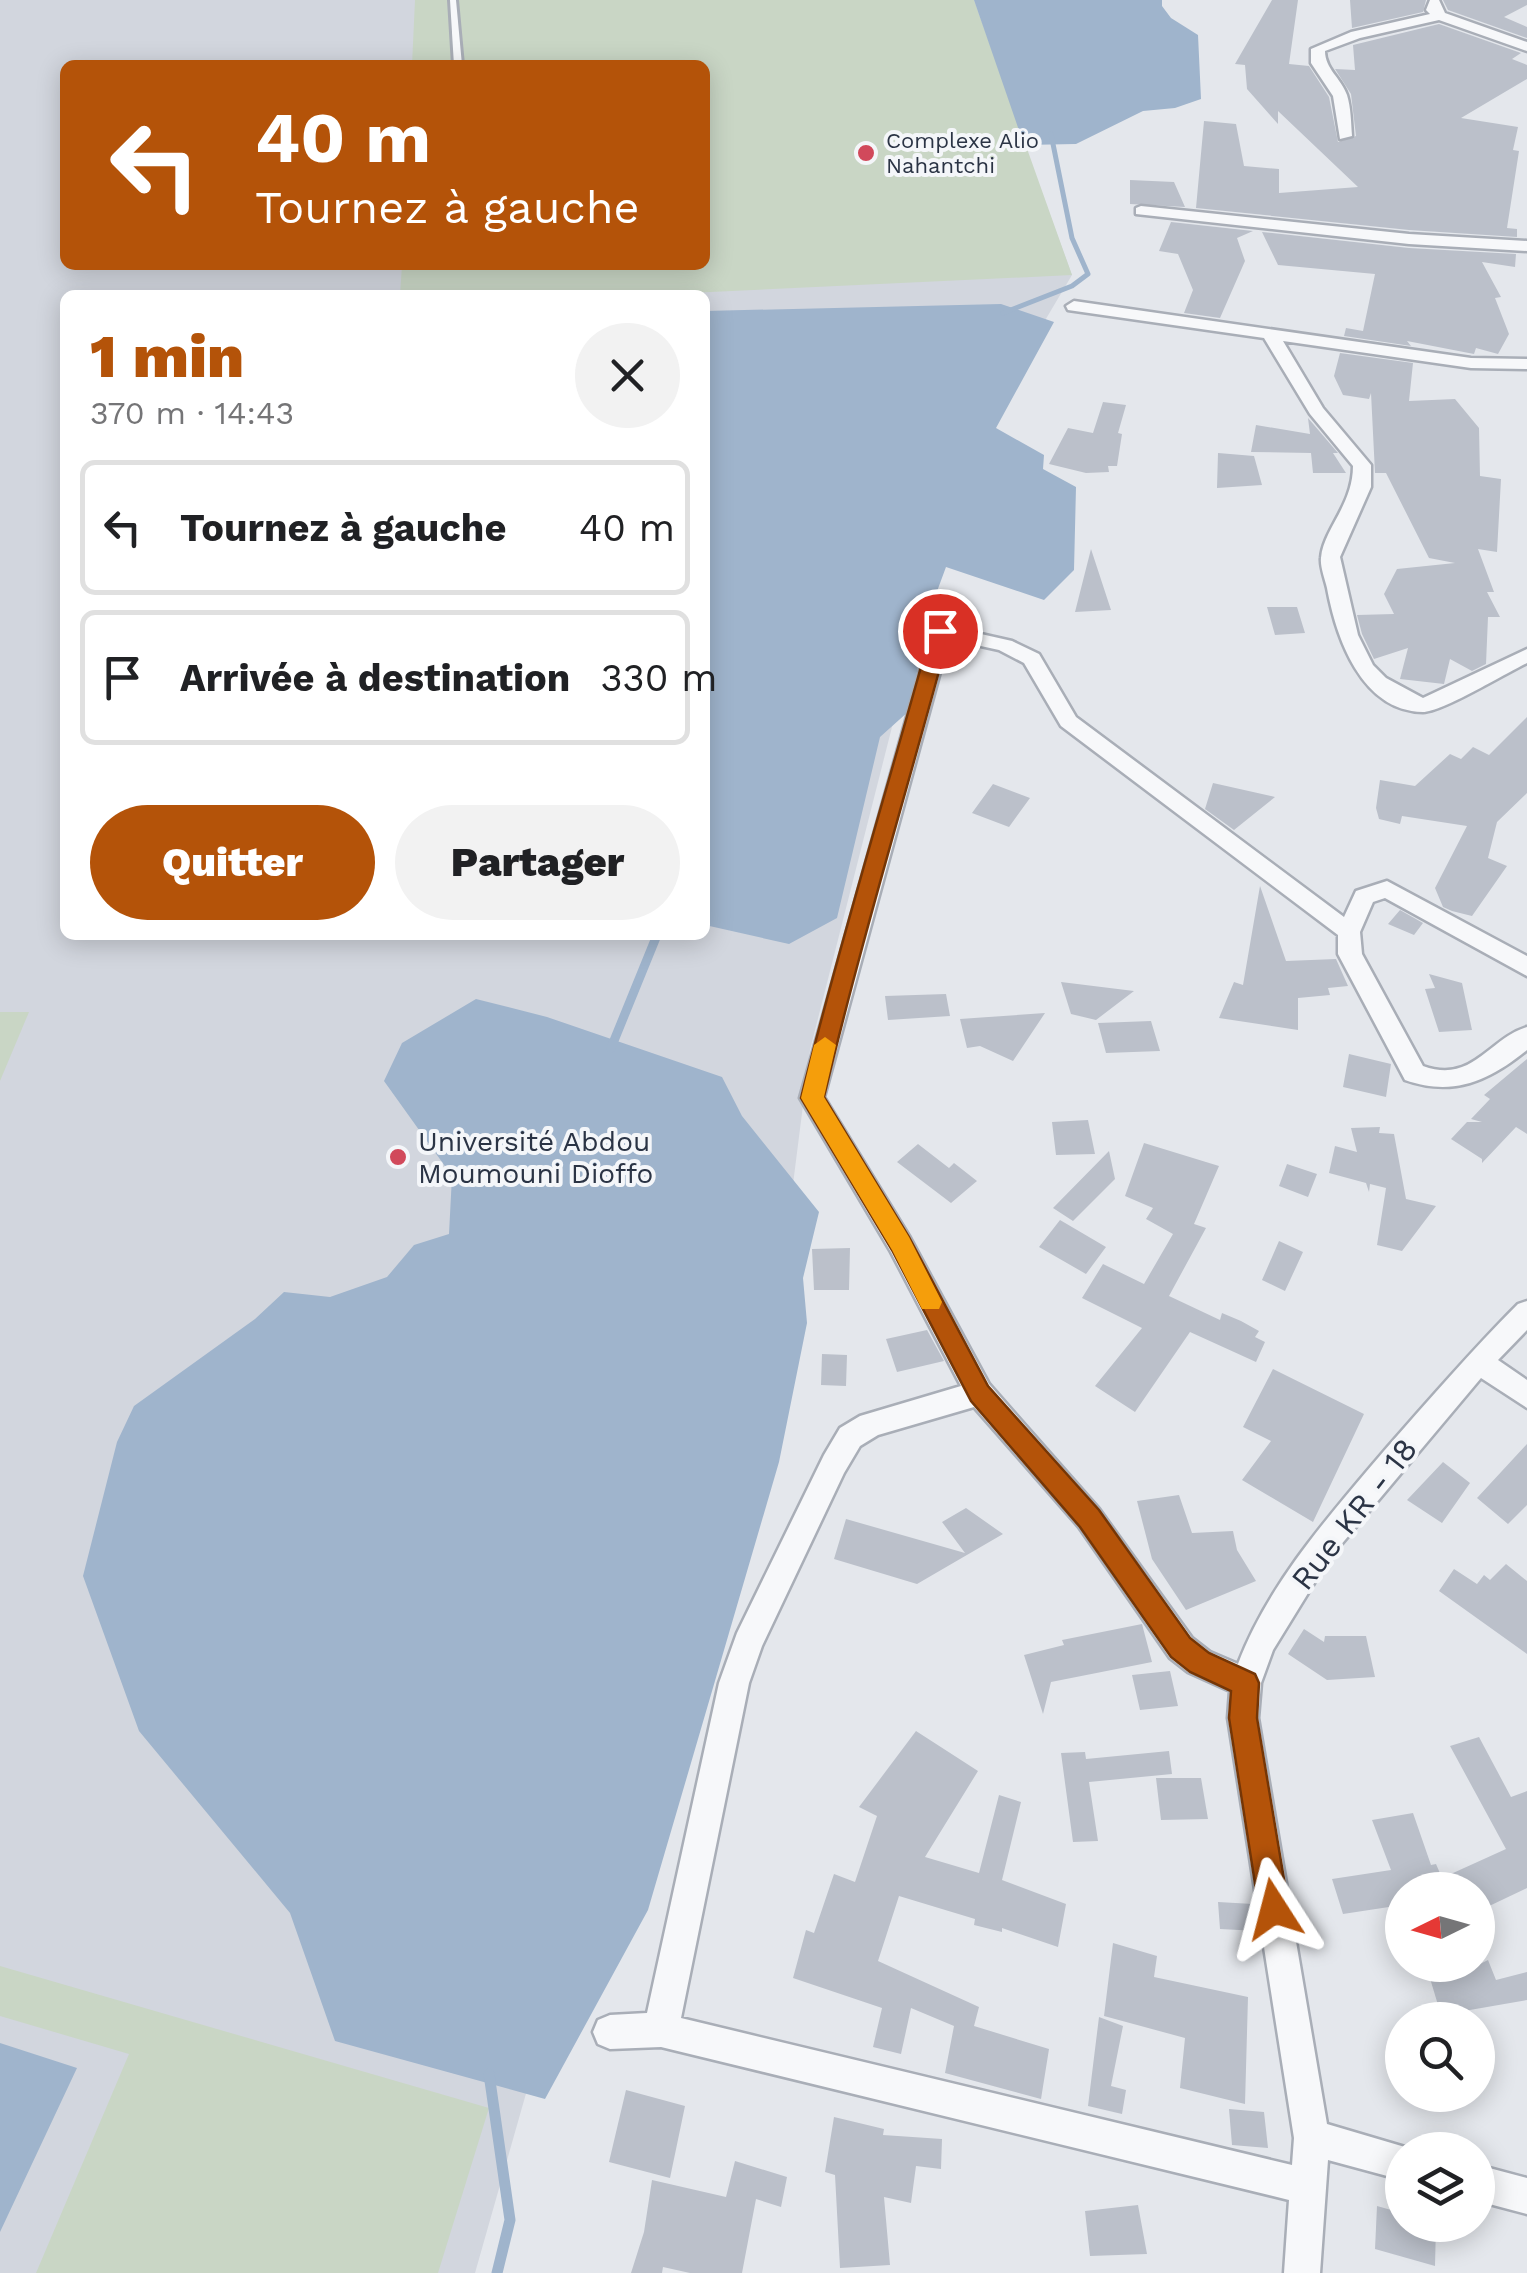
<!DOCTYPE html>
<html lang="fr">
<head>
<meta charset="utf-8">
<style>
  :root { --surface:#fff; --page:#f2f2f2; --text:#202124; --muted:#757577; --line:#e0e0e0; --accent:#b45309 }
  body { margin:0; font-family:"Work Sans",sans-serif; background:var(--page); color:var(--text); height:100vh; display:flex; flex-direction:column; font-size:38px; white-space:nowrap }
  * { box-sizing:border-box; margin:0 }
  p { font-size:32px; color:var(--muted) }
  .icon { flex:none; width:55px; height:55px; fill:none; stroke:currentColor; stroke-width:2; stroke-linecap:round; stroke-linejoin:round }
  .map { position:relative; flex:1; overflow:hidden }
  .details { position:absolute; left:60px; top:290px; width:650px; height:650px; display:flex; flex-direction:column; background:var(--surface); border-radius:15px; box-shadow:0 5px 25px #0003 }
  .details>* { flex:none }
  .banner { position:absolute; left:60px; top:60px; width:650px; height:210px; border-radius:15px; box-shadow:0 5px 25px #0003; background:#b45309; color:#fff; overflow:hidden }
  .needle { width:65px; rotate:265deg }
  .buttons { position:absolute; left:1385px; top:1872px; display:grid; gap:20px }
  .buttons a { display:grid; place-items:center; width:110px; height:110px; border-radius:50%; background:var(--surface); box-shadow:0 5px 25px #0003; font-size:50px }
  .pin { position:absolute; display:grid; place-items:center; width:85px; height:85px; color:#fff; margin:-42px; border:5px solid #fff; border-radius:50%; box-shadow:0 2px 10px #0007 }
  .me { position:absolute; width:110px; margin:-55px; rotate:351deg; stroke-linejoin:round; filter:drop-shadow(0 0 8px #0008) }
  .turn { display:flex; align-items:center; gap:35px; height:210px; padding:0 30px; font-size:45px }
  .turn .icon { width:130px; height:130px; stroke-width:2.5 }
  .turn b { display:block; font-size:70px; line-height:85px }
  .round { display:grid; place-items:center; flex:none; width:105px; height:105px; border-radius:52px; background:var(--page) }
  .headline { display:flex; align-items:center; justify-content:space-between; height:170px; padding:0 30px }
  h1 { font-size:60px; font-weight:800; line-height:75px; color:var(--accent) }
  .button { display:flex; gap:20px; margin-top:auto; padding:20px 30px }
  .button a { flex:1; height:115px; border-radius:60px; background:var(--accent); color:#fff; font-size:40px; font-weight:800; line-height:115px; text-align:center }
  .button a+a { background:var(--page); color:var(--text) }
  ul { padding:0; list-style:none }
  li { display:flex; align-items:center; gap:30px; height:135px; margin:0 20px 15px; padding:0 10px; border:5px solid var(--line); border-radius:15px }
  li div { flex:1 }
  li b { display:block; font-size:38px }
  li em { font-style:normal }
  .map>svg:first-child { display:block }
  .built { fill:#d2d6de; fill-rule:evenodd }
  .green { fill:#c9d6c5 }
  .water { fill:#9fb4cc }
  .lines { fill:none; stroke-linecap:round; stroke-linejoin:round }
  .stream-far2 { stroke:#9fb4cc; stroke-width:5 }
  .stream-far1 { stroke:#9fb4cc; stroke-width:9 }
  .stream { stroke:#9fb4cc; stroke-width:11 }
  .building { fill:#bbc0ca }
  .lane-casing { stroke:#a9aeb7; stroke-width:6 }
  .street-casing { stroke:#a9aeb7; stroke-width:5 }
  .lane { fill:#f7f8fa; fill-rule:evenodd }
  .street { fill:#f7f8fa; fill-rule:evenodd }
  .route { fill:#b45309; stroke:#753606; stroke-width:2.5 }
  .slow { fill:#f59e0b }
  .poi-dot { fill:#d1495b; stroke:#f4f6f9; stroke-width:4 }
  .labels { text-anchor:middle; stroke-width:8; stroke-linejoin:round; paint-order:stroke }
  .far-poi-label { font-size:22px; fill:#2b3445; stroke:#f4f6f9; text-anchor:start }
  .poi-label { font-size:28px; fill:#2b3445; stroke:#f4f6f9; text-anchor:start }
  .near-street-label { font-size:32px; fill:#2b3445; stroke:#f4f6f9 }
</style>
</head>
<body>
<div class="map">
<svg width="1527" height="2273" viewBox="0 0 1527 2273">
  <rect width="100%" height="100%" fill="#e4e7ec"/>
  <!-- built -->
  <path class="built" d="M0,0H1101L1010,106L1072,275L958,467L810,1050L783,1263L525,2097L475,2273H0ZM65,65H705V265H65ZM65,295H705V935H65Z"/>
  <!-- green -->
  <path class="green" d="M415,0H974L1072,275L647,295H400L402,265H705V65H412Z
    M0,1012H29L0,1081Z
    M0,1966L489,2108L438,2273H36L129,2054L0,2016Z"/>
  <!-- water -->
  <path class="water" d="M974,0H1162V6L1171,18L1198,35L1201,99L1175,108L1143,111L1076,144L1024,145Z
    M1001,304L1054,322L996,428L1044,455L1043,469L1076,487L1074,570L1044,600L946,567L929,613L909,711L880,737L837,918L789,944L705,925V311Z
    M476,999L547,1017L722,1077L742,1116L819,1212L803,1278L807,1323L779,1462L648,1910L545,2099L335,2041L290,1913L139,1731L83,1576L117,1442L134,1406L255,1319L284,1292L330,1297L387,1277L414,1245L449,1234L452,1176L384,1081L402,1043Z
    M0,2043L77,2068L0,2232Z"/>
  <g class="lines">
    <!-- stream-far2 -->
    <path class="stream-far2" d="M1003,313L1072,286L1088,274L1072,238L1051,134"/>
    <!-- stream-far1 -->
    <path class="stream-far1" d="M611,1048L657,935"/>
    <!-- stream -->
    <path class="stream" d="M489,2074L510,2220L497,2273"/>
  </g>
  <!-- building -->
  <path class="building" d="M1272,0H1298L1289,64L1309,66L1329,97L1338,142L1356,136L1351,94L1335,69L1355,70L1353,45L1439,24L1521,53L1512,59L1527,65V79L1461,118L1518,127L1513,150L1519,151L1507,228L1517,229V237L1409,230L1196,208L1204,121L1236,124L1244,166L1279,169V193L1358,187L1278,111V124L1247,89L1245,65L1235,64Z
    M1350,0H1426L1423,12L1352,28Z
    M1443,0H1527V5L1504,17L1527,27V38L1448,10Z
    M1130,180L1174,182L1185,207L1130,204Z
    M1171,222L1253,231L1237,238L1245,261L1220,318L1184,313L1193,290L1178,254L1159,251Z
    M1262,232L1409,248L1516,254L1515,267L1482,262L1501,297L1495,298L1509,334L1498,354L1476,348L1474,354L1407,341L1411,346L1344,336L1346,328L1363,331L1375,274L1278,265Z
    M1340,353L1413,363L1409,401L1455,399L1479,428L1480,476L1501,479L1497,552L1478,549L1494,592H1487L1500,617H1488L1486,664L1472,671L1450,659L1444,684L1400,679L1408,648L1374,659L1362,634L1357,615L1394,614L1384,594L1397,569L1455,563L1429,558L1386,473H1375L1371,393L1369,399L1343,395L1334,376Z
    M1103,402L1126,405L1118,433L1122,434L1117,466H1108L1109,472L1086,473L1049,464L1068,428L1093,433Z
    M1308,418L1338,453H1333L1346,473H1313L1311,453L1251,452L1256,425L1310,434Z
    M1218,453L1254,456L1262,485L1217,488Z
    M1091,549L1111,610L1075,612Z
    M1267,607H1297L1305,633L1275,635Z
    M1527,717V793L1497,822L1488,858L1507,866L1472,916L1452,911L1443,907L1435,888L1467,826L1402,816L1400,824L1379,819L1376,808L1380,780L1415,786L1450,754L1461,759L1473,747L1489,755Z
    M1213,783L1275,797L1234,830L1205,809Z
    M993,784L1030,798L1009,827L972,813Z
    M1260,886L1286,961L1336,959L1348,986L1328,988L1330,995L1298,998V1030L1219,1018L1234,982L1243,985Z
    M1400,910L1423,923L1414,935L1388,924Z
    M1429,974L1462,983L1472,1030L1439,1032L1425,989L1435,988Z
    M1061,982L1134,991L1096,1020L1071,1014Z
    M946,994L950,1016L888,1020L885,996Z
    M1045,1013L1013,1061L980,1046L967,1048L960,1019Z
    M1151,1021L1160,1051L1106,1053L1098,1023Z
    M1349,1054L1391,1064L1386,1097L1343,1087Z
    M1527,1059V1134L1516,1127L1482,1163V1159L1451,1139L1467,1122H1482L1471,1119L1490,1099L1484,1095Z
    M1088,1120L1095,1154L1056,1155L1052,1122Z
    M1380,1127L1379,1133L1394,1134L1406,1199L1436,1206L1402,1251L1377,1245L1386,1188L1370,1184L1369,1192L1366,1183L1329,1173L1335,1146L1357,1152L1351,1128Z
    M1144,1143L1219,1166L1194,1224L1206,1228L1169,1296L1220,1320L1222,1313L1241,1321L1259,1331L1255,1337L1265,1342L1256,1362L1190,1332L1135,1412L1095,1386L1142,1328L1082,1298L1103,1264L1144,1284L1173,1234L1146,1219L1153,1208L1125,1196Z
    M918,1144L949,1168L954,1163L977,1181L951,1203L897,1162Z
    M1109,1151L1115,1179L1073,1221L1053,1208Z
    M1287,1164L1317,1174L1308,1197L1279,1186Z
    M1060,1220L1106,1247L1086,1274L1039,1247Z
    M1279,1241L1303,1252L1285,1291L1262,1280Z
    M850,1248L849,1290H814L812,1249Z
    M927,1330L944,1361L897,1372L886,1339Z
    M822,1354L847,1355L846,1386L821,1385Z
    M1273,1369L1364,1414L1313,1522L1242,1480L1271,1441L1243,1427Z
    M1527,1444V1505L1508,1524L1477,1498Z
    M1443,1462L1470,1483L1442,1523L1407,1500Z
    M1179,1495L1192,1533L1233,1531L1237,1550L1256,1581L1186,1610L1152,1559L1137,1501Z
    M966,1508L1003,1534L917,1584L834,1559L846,1519L965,1553L942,1522Z
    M1506,1564L1527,1581V1654L1439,1591L1454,1569L1477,1584L1484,1575L1490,1580Z
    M1142,1624L1152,1662L1051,1682L1043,1714L1024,1655L1064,1645L1062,1640Z
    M1304,1629L1324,1642L1325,1636H1366L1375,1677L1327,1680L1288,1654Z
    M1170,1671L1178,1706L1140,1710L1132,1675Z
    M916,1731L978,1771L925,1857L979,1873L999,1795L1021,1802L1002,1880L1066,1904L1058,1947L1002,1928V1932L974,1925L975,1919L899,1896L878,1961L979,2007L974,2026L1049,2049L1041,2099L945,2073L954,2026L911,2008L901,2054L873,2047L882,2008L793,1978L806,1930L814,1933L834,1874L855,1882L877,1816L859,1807Z
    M1479,1737L1511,1797L1527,1791V1888L1485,1908L1478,1890H1402V1905L1343,1914L1332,1879L1391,1870L1372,1820L1413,1813L1431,1865L1436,1864L1442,1878L1506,1849L1450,1746Z
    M1169,1751L1172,1774L1089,1782L1098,1841L1073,1842L1061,1753L1085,1752L1086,1759Z
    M1156,1778H1201L1208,1819L1161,1820Z
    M1218,1902L1253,1904L1258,1931L1220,1929Z
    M1113,1943L1157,1956L1154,1977L1248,1997L1245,2104L1180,2088L1185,2038L1104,2016Z
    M1488,1960L1496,1980L1527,1972V2000L1441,2015L1426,1965H1478Z
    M1099,2017L1123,2026L1111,2086L1126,2090L1122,2114L1088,2106Z
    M626,2090L685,2106L670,2178L609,2162Z
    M1229,2109L1264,2112L1268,2148L1232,2145Z
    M834,2117L884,2129L883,2135L942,2139L941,2169L916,2166L911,2203L884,2197L890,2265L840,2268L835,2175L825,2172Z
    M735,2161L787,2177L781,2207L756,2199L742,2273H690L663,2267L662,2273H631L644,2232L652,2180L726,2197Z
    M1138,2205L1147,2254L1090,2256L1085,2211Z
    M1377,2206L1402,2213V2225H1436L1435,2266L1375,2249Z"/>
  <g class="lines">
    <!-- lane casing -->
    <g class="lane-casing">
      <path id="lane" d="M450,0H456L462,65H454Z"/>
    </g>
    <!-- street casing -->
    <g class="street-casing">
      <path id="street" d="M1430,0H1439L1445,13L1527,42V51L1439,20L1360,38L1325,51C1325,69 1341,78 1347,95C1351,108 1351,122 1352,136L1340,139L1333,96L1311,63V49L1351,32L1430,14L1426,10Z
        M1141,206L1409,234L1527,241V251L1409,244L1136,214V208Z
        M1074,301L1471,358L1527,359V369L1471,368L1283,341L1323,408L1371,465V487L1340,557L1358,635L1373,665L1386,678L1423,698L1527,649V663C1506,673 1442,712 1423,712C1361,711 1336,637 1327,588C1325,579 1320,567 1321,558C1323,530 1353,505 1353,466L1310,414L1264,338L1068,310L1066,306Z
        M941,625L1012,641L1039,654L1076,717L1344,917L1356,891L1387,881L1527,956V976L1385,898L1373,902L1360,932L1362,954L1423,1066C1473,1084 1488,1039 1527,1027V1050C1489,1081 1453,1097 1405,1080L1338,954V935L1061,726L1024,663L999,650L949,639L824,1097L909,1236L989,1384L1099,1509L1192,1638L1210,1652L1238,1664C1269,1583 1328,1517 1384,1451C1428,1401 1471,1351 1518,1304L1527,1301V1330L1498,1360L1527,1380V1408L1481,1378L1329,1559L1273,1650L1261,1683L1258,1718L1327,2124L1415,2150H1402V2180L1328,2160L1320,2273H1284L1289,2200L661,2047L610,2049L598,2044L593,2032L598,2020L610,2015L647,2013L719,1683L737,1633L824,1455L840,1428L860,1416L961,1386L891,1252L800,1098L931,631ZM974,1407L1079,1527L1170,1658L1188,1672L1230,1691L1228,1718L1294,2138L1292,2165L681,2018L749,1683L762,1646L844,1473L860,1446L878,1435Z
        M1478,2165L1527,2178V2214L1478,2201Z"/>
    </g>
    <!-- lane -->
    <use href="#lane" class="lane"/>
    <!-- street -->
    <use href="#street" class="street"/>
  </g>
  <!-- route -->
  <path class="route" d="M940,625L950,631C908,787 861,941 824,1097L909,1237L988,1386L1099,1510L1190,1638L1209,1653L1255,1674L1259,1683L1257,1718L1289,1909L1285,1919L1274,1924L1264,1919L1259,1909L1229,1718L1231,1691L1190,1672L1171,1657L1080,1527L971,1401L892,1250L801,1098C840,941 888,787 931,631Z"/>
  <!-- slow -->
  <path class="slow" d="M825,1037L836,1045L824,1097L909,1237L942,1302L939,1309H922L892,1250L801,1098L814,1045Z"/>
  <!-- markers -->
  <g class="poi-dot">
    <circle cx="866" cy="153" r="10"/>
    <circle cx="398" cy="1157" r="10"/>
  </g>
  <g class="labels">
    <!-- far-poi labels -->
    <g class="far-poi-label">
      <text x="886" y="148">Complexe Alio<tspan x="886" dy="25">Nahantchi</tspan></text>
    </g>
    <!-- poi labels -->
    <g class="poi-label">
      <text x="418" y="1151">Université Abdou<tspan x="418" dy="32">Moumouni Dioffo</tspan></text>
    </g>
    <!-- near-street labels -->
    <g class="near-street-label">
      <text transform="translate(1354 1514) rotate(-52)" y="11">Rue KR - 18</text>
    </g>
  </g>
</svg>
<div class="buttons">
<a><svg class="needle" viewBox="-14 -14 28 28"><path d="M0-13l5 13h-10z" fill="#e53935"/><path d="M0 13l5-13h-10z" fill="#757577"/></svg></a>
<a><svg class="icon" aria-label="search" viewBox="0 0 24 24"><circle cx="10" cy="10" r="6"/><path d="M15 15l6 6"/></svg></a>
<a><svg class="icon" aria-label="layers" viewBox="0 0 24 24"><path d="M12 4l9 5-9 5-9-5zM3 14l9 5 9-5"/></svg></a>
</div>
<div class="pin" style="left:940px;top:631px;background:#d93025"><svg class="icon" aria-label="arrive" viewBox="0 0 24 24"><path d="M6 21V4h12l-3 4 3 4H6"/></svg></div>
<svg class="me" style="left:1274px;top:1909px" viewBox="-20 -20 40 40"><path d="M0-17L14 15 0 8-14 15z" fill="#b45309" stroke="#fff" stroke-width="4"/></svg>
<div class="banner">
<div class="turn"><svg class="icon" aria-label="left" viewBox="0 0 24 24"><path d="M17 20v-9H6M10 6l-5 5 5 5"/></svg><div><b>40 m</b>Tournez à gauche</div></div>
</div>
<section class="details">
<div class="headline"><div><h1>1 min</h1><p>370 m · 14:43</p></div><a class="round"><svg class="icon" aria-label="close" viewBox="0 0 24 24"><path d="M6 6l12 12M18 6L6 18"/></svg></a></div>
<ul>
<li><svg class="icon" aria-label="left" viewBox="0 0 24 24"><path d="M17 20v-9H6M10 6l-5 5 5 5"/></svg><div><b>Tournez à gauche</b></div><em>40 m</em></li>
<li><svg class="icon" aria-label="arrive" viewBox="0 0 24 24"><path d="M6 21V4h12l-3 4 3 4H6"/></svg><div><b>Arrivée à destination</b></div><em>330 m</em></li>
</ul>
<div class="button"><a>Quitter</a><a>Partager</a></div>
</section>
</div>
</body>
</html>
